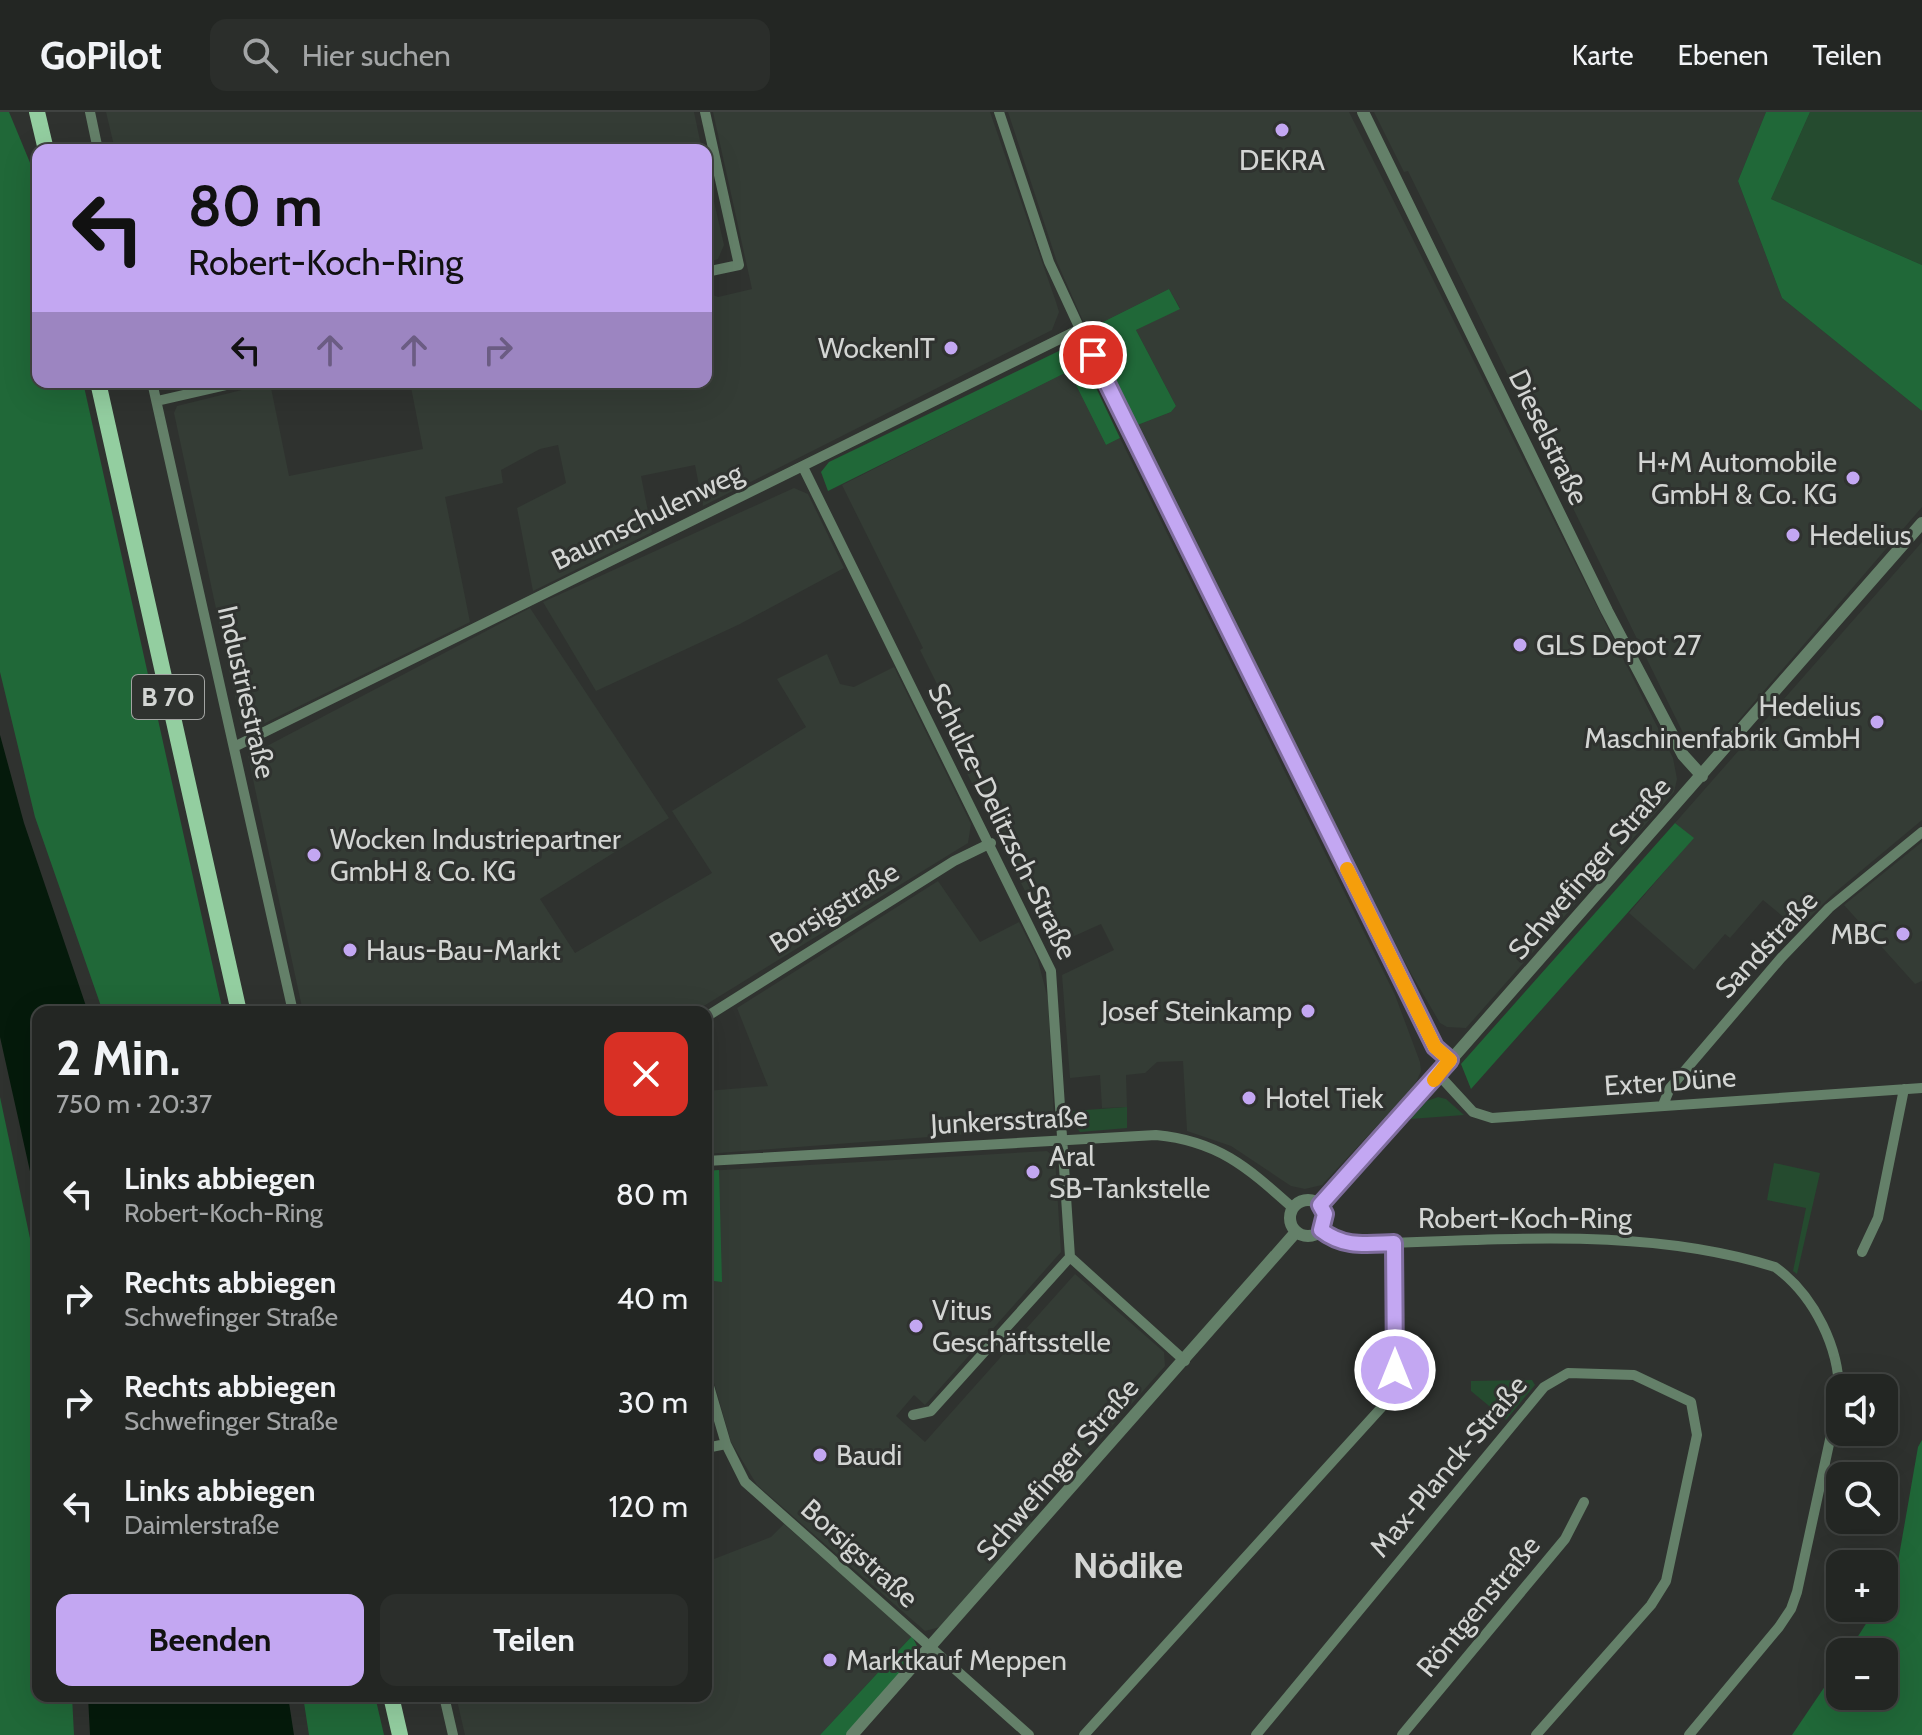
<!DOCTYPE html>
<html lang="de">
<head>
<meta charset="utf-8">
<style>
  :root { --surface:#232623; --page:#2b2e2b; --text:#f1f3f6; --muted:#a3a5a6; --line:#404341; --accent:#c3a7f2 }
  body { margin:0; font-family:Cabin,sans-serif; background:var(--page); color:var(--text); height:100vh; display:flex; flex-direction:column; font-size:30px; white-space:nowrap }
  * { box-sizing:border-box; margin:0 }
  p { font-size:26px; color:var(--muted) }
  .icon { flex:none; width:44px; height:44px; fill:none; stroke:currentColor; stroke-width:2; stroke-linecap:round; stroke-linejoin:round }
  .map { position:relative; flex:1; overflow:hidden }
  .drawer { position:absolute; left:32px; top:894px; width:680px; height:696px; display:flex; flex-direction:column; background:var(--surface); border-radius:16px; box-shadow:0 8px 32px #0002,0 0 0 2px var(--line) }
  .drawer>* { flex:none }
  .hud { position:absolute; left:32px; top:32px; width:680px; height:244px; border-radius:16px; box-shadow:0 8px 32px #0002,0 0 0 2px var(--line); background:#c3a7f2; color:#111; overflow:hidden }
  .fabs { position:absolute; left:1826px; top:1262px; display:grid; gap:16px }
  .fabs a { display:grid; place-items:center; width:72px; height:72px; border-radius:16px; background:var(--surface); box-shadow:0 8px 32px #0002,0 0 0 2px var(--line); font-size:40px }
  .pin { position:absolute; display:grid; place-items:center; width:68px; height:68px; color:#fff; margin:-34px; border:4px solid #fff; border-radius:50%; box-shadow:0 2px 8px #0007 }
  .me { position:absolute; width:88px; margin:-44px; rotate:0deg; stroke-linejoin:round; filter:drop-shadow(0 0 6px #0008) }
  .turn { display:flex; align-items:center; gap:28px; height:168px; padding:0 24px; font-size:36px }
  .turn .icon { width:104px; height:104px; stroke-width:2.5 }
  .turn b { display:block; font-size:56px; line-height:68px }
  .lanes { display:flex; align-items:center; height:76px; padding:0 24px; background:#0003; justify-content:center; gap:40px; direction:ltr }
  .lanes .off { opacity:.35 }
  .round { display:grid; place-items:center; flex:none; width:84px; height:84px; border-radius:16px; background:var(--page) }
  .overview { display:flex; align-items:center; justify-content:space-between; height:136px; padding:0 24px }
  h1 { font-size:48px; font-weight:700; line-height:60px }
  .primary-button { display:flex; gap:16px; margin-top:auto; padding:16px 24px }
  .primary-button a { flex:1; height:92px; border-radius:16px; background:var(--accent); color:#111; font-size:32px; font-weight:700; line-height:92px; text-align:center }
  .primary-button a+a { background:var(--page); color:var(--text) }
  ul { padding:0; list-style:none }
  li { display:flex; align-items:center; gap:24px; height:104px; padding:0 24px }
  li div { flex:1 }
  li b { display:block; font-size:30px }
  li em { font-style:normal }
  header { display:flex; align-items:center; gap:48px; box-sizing:border-box; height:112px; padding:0 40px; background:var(--surface); border-bottom:2px solid var(--line) }
  header strong { font-size:38px }
  nav { display:flex; gap:44px; margin-inline-start:auto; font-size:28px }
  .search { width:560px; height:72px; background:var(--page); display:flex; align-items:center; gap:20px; box-sizing:border-box; padding:0 28px; border-radius:16px; color:var(--muted); font-size:30px }
  .map>svg:first-child { display:block }
  .built { fill:#343c35 }
  .green { fill:#254b2f }
  .forest { fill:#206838 }
  .water { fill:#051a0b }
  .lines { fill:none; stroke-linecap:round; stroke-linejoin:round }
  .minor { stroke:#648069; stroke-width:10 }
  .tertiary { stroke:#648069; stroke-width:12 }
  .primary { stroke:#93cea0; stroke-width:16 }
  .route-casing { stroke:#7f6d9d; stroke-width:20 }
  .route { stroke:#c3a7f2; stroke-width:14 }
  .slow { stroke:#f59e0b; stroke-width:14 }
  .poi-dot { fill:#c3a7f2; stroke:#2f322f; stroke-width:3 }
  .labels { text-anchor:middle; stroke-width:6; stroke-linejoin:round; paint-order:stroke }
  .shield { fill:#2f322f; stroke:#a2a4a2; stroke-width:2 }
  .shield-label { font-size:26px; font-weight:bold; fill:#d3d5d3 }
  .poi-label { font-size:28px; fill:#d3d5d3; stroke:#2f322f; text-anchor:start }
  .street-label { font-size:28px; fill:#d3d5d3; stroke:#2f322f }
  .district-label { font-size:36px; font-weight:bold; fill:#d3d5d3; stroke:#2f322f }
</style>
</head>
<body>
<header>
<strong>GoPilot</strong>
<div class="search"><svg class="icon" aria-label="search" viewBox="0 0 24 24"><circle cx="10" cy="10" r="6"/><path d="M15 15l6 6"/></svg>Hier suchen</div>
<nav><a>Karte</a><a>Ebenen</a><a>Teilen</a></nav>
</header>
<div class="map">
<svg width="1922" height="1623" viewBox="0 0 1922 1623">
  <rect width="100%" height="100%" fill="#2f322f"/>
  <!-- built -->
  <path class="built" d="M106,0H694L702,38H115Z
    M713,0H990L1056,190L1059,200L1052,218L703,394L695,353L641,364L652,420L533,479L517,396L566,371L558,333L540,337L501,358L503,371L445,385L470,510L257,615L241,613L174,301L177,294L270,271L289,364L423,337L410,270H706V180L718,185L752,177Z
    M1008,0H1349L1673,646L1677,667L1674,680L1466,916L1447,915L1440,911L1409,858L1366,779L1135,314L1171,300L1176,294L1136,218L1180,196L1169,177L1087,218L1057,150Z
    M1374,0H1766L1738,69L1782,186L1922,299V395L1713,638L1695,637L1686,627L1408,59L1404,60Z
    M706,55L724,133L718,147L706,151Z
    M1069,259L1106,333L1120,326L1395,883L1420,950L1421,959L1415,973L1322,1073L1305,1077L1291,1074L1231,1034L1187,1019L1183,949L1157,950L1145,961L1126,963L1127,995L1102,996L1100,963L1070,966L1062,863L1114,838L1101,812L1052,834L929,584L940,578L920,538L923,536L842,373Z
    M794,376L808,382L844,456L740,512L596,579L543,490Z
    M1922,430V708L1832,783L1798,817L1763,788L1730,826L1725,822L1694,858L1629,801L1693,726L1675,711Z
    M530,496L669,706L540,787L575,841L712,761L672,699L806,615L777,567L827,542L840,572L854,575L894,555L971,712L968,731L694,900H303L248,644Z
    M1922,730V869L1915,872L1844,793Z
    M938,769L980,830L1019,810L1037,845L1048,887L1054,1006L1049,1016L706,1042V979L768,974L737,896Z
    M1047,1039L1055,1046L1061,1140L925,1293L914,1283L896,1304L925,1330L1075,1162L1164,1240L1165,1254L1029,1408L1033,1412L940,1515L925,1519L757,1373L731,1330L706,1243V1059Z
    M784,1412L912,1524L820,1623H465L456,1584H706V1450L771,1425Z"/>
  <!-- green -->
  <path class="green" d="M1810,0H1922V153L1771,87Z
    M1438,985L1446,987L1464,1003L1410,1007L1427,989Z
    M1127,995V1016L1080,1020L1071,1009L1072,999Z
    M1774,1051L1820,1061L1797,1162L1793,1159L1806,1096L1767,1088Z
    M1532,1268L1535,1273L1506,1308L1471,1279V1269Z"/>
  <!-- forest -->
  <path class="forest" d="M0,0H9L38,70V270H83L223,900H103L35,705L0,560Z
    M1766,0H1810L1771,87L1922,153V299L1782,186L1738,69Z
    M1169,177L1180,197L1136,218L1176,294L1171,300L1135,314L1087,218Z
    M1065,236L1080,242L1120,326L1106,333L1069,259L828,379L821,360L829,350Z
    M1675,711L1694,726L1471,977L1461,952Z
    M0,985L38,1164V1584H72L74,1623H0Z
    M719,1058L722,1170L706,1168V1059Z
    M1922,1328V1623H1792L1840,1552V1584H1884V1540H1848L1876,1496H1884V1483L1895,1467L1918,1335Z
    M912,1524L917,1534L912,1549L846,1623H820Z
    M303,1584H375L384,1623H309Z"/>
  <!-- water -->
  <path class="water" d="M0,623L24,711L88,900H38V1095L0,925Z
    M88,1584H288L294,1623H90Z"/>
  <g class="lines">
    <!-- minor -->
    <path class="minor" d="M90,0L98,38
      M705,0L739,153L706,160
      M999,0L1049,150L1080,217L1435,935L1450,948
      M152,270L293,900
      M157,289L240,270
      M803,355L1051,859L1070,1145L1185,1249
      M234,635L1080,217
      M706,905L954,749L991,731
      M1438,962L1473,1000L1492,1006L1922,976
      M1663,993L1670,976L1781,846L1829,796L1922,720
      M706,1049L1156,1023C1219,1029 1248,1056 1293,1096
      M1321,1118L1349,1132C1492,1130 1635,1112 1775,1155C1814,1183 1841,1237 1839,1286L1797,1480L1791,1497L1779,1515L1689,1623
      M1862,1140L1878,1106L1904,977
      M706,1264L726,1332L745,1370L1029,1623
      M913,1303L931,1299L1070,1145
      M706,1336L726,1332
      M444,1584L453,1623
      M1084,1623L1381,1296C1406,1254 1395,1180 1394,1131
      M1256,1623L1544,1275L1568,1261L1634,1263L1691,1290L1697,1323L1666,1469L1651,1493L1536,1623
      M1402,1623L1565,1427L1584,1390"/>
    <!-- tertiary -->
    <path class="tertiary" d="M1363,0L1607,499L1683,643L1702,664
      M1290 1106a18 18 0 1 1 36 0a18 18 0 1 1-36 0Z
      M1320,1093L1415,989L1922,411
      M852,1623L1296,1120"/>
    <!-- primary -->
    <path class="primary" d="M37,0L46,38
      M98,270L239,900
      M391,1584L400,1623"/>
  </g>
  <g class="lines">
    <!-- route casing -->
    <g class="route-casing">
      <path id="route" d="M1093,243L1435,935L1450,948L1320,1093L1325,1102L1321,1118C1344,1136 1366,1132 1394,1131L1395,1258"/>
    </g>
    <!-- route -->
    <use href="#route" class="route"/>
    <!-- slow -->
    <path class="slow" d="M1347,757L1435,935L1450,948L1434,968"/>
  </g>
  <!-- markers -->
  <g class="poi-dot">
    <circle cx="1282" cy="18" r="8"/>
    <circle cx="951" cy="236" r="8"/>
    <circle cx="1853" cy="366" r="8"/>
    <circle cx="1793" cy="423" r="8"/>
    <circle cx="1520" cy="533" r="8"/>
    <circle cx="1877" cy="610" r="8"/>
    <circle cx="314" cy="743" r="8"/>
    <circle cx="1903" cy="822" r="8"/>
    <circle cx="350" cy="838" r="8"/>
    <circle cx="1308" cy="899" r="8"/>
    <circle cx="1249" cy="986" r="8"/>
    <circle cx="1033" cy="1060" r="8"/>
    <circle cx="916" cy="1214" r="8"/>
    <circle cx="820" cy="1343" r="8"/>
    <circle cx="830" cy="1548" r="8"/>
  </g>
  <g class="labels">
    <!-- shield labels -->
    <rect class="shield" x="132" y="563" width="72" height="44" rx="6"/>
    <g class="shield-label">
      <text x="168" y="594">B 70</text>
    </g>
    <!-- poi labels -->
    <g class="poi-label">
      <text x="1282" y="58" text-anchor="middle">DEKRA</text>
      <text x="935" y="246" text-anchor="end">WockenIT</text>
      <text x="1837" y="360" text-anchor="end">H+M Automobile<tspan x="1837" dy="32">GmbH &amp; Co. KG</tspan></text>
      <text x="1809" y="433">Hedelius</text>
      <text x="1536" y="543">GLS Depot 27</text>
      <text x="1861" y="604" text-anchor="end">Hedelius<tspan x="1861" dy="32">Maschinenfabrik GmbH</tspan></text>
      <text x="330" y="737">Wocken Industriepartner<tspan x="330" dy="32">GmbH &amp; Co. KG</tspan></text>
      <text x="1887" y="832" text-anchor="end">MBC</text>
      <text x="366" y="848">Haus-Bau-Markt</text>
      <text x="1292" y="909" text-anchor="end">Josef Steinkamp</text>
      <text x="1265" y="996">Hotel Tiek</text>
      <text x="1049" y="1054">Aral<tspan x="1049" dy="32">SB-Tankstelle</tspan></text>
      <text x="932" y="1208">Vitus<tspan x="932" dy="32">Geschäftsstelle</tspan></text>
      <text x="836" y="1353">Baudi</text>
      <text x="846" y="1558">Marktkauf Meppen</text>
    </g>
    <!-- street labels -->
    <g class="street-label">
      <text transform="translate(1549 325) rotate(64)" y="10">Dieselstraße</text>
      <text transform="translate(647 404) rotate(-26)" y="10">Baumschulenweg</text>
      <text transform="translate(247 580) rotate(77)" y="10">Industriestraße</text>
      <text transform="translate(1003 709) rotate(64)" y="10">Schulze-Delitzsch-Straße</text>
      <text transform="translate(1589 756) rotate(-49)" y="10">Schwefinger Straße</text>
      <text transform="translate(834 795) rotate(-32)" y="10">Borsigstraße</text>
      <text transform="translate(1766 832) rotate(-47)" y="10">Sandstraße</text>
      <text transform="translate(1670 969) rotate(-4)" y="10">Exter Düne</text>
      <text transform="translate(1009 1008) rotate(-3)" y="10">Junkersstraße</text>
      <text x="1525" y="1116">Robert-Koch-Ring</text>
      <text transform="translate(1448 1354) rotate(-50)" y="10">Max-Planck-Straße</text>
      <text transform="translate(1057 1357) rotate(-49)" y="10">Schwefinger Straße</text>
      <text transform="translate(860 1441) rotate(42)" y="10">Borsigstraße</text>
      <text transform="translate(1478 1494) rotate(-50)" y="10">Röntgenstraße</text>
    </g>
    <!-- district labels -->
    <g class="district-label">
      <text x="1128" y="1466">Nödike</text>
    </g>
  </g>
</svg>
<div class="fabs">
<a><svg class="icon" aria-label="sound" viewBox="0 0 24 24"><path d="M4 9h4l5-4v14l-5-4H4zM17 9q2 3 0 6"/></svg></a>
<a><svg class="icon" aria-label="search" viewBox="0 0 24 24"><circle cx="10" cy="10" r="6"/><path d="M15 15l6 6"/></svg></a>
<a>+</a>
<a>−</a>
</div>
<div class="pin" style="left:1093px;top:243px;background:#d93025"><svg class="icon" aria-label="arrive" viewBox="0 0 24 24"><path d="M6 21V4h12l-3 4 3 4H6"/></svg></div>
<svg class="me" style="left:1395px;top:1258px" viewBox="-20 -20 40 40"><circle r="17" fill="#c3a7f2" stroke="#fff" stroke-width="3"/><path d="M0-11L8 9 0 5-8 9z" fill="#fff"/></svg>
<div class="hud">
<div class="turn"><svg class="icon" aria-label="left" viewBox="0 0 24 24"><path d="M17 20v-9H6M10 6l-5 5 5 5"/></svg><div><b>80 m</b>Robert-Koch-Ring</div></div>
<div class="lanes"><svg class="icon" aria-label="left" viewBox="0 0 24 24"><path d="M17 20v-9H6M10 6l-5 5 5 5"/></svg><svg class="icon off" aria-label="ahead" viewBox="0 0 24 24"><path d="M12 20V5M6 11l6-6 6 6"/></svg><svg class="icon off" aria-label="ahead" viewBox="0 0 24 24"><path d="M12 20V5M6 11l6-6 6 6"/></svg><svg class="icon off" aria-label="right" viewBox="0 0 24 24"><path d="M7 20v-9h11M14 6l5 5-5 5"/></svg></div>
</div>
<section class="drawer">
<div class="overview"><div><h1>2 Min.</h1><p>750 m · 20:37</p></div><a class="round" style="background:#d93025;color:#fff"><svg class="icon" aria-label="close" viewBox="0 0 24 24"><path d="M6 6l12 12M18 6L6 18"/></svg></a></div>
<ul>
<li><svg class="icon" aria-label="left" viewBox="0 0 24 24"><path d="M17 20v-9H6M10 6l-5 5 5 5"/></svg><div><b>Links abbiegen</b><p>Robert-Koch-Ring</p></div><em>80 m</em></li>
<li><svg class="icon" aria-label="right" viewBox="0 0 24 24"><path d="M7 20v-9h11M14 6l5 5-5 5"/></svg><div><b>Rechts abbiegen</b><p>Schwefinger Straße</p></div><em>40 m</em></li>
<li><svg class="icon" aria-label="right" viewBox="0 0 24 24"><path d="M7 20v-9h11M14 6l5 5-5 5"/></svg><div><b>Rechts abbiegen</b><p>Schwefinger Straße</p></div><em>30 m</em></li>
<li><svg class="icon" aria-label="left" viewBox="0 0 24 24"><path d="M17 20v-9H6M10 6l-5 5 5 5"/></svg><div><b>Links abbiegen</b><p>Daimlerstraße</p></div><em>120 m</em></li>
</ul>
<div class="primary-button"><a>Beenden</a><a>Teilen</a></div>
</section>
</div>
</body>
</html>
